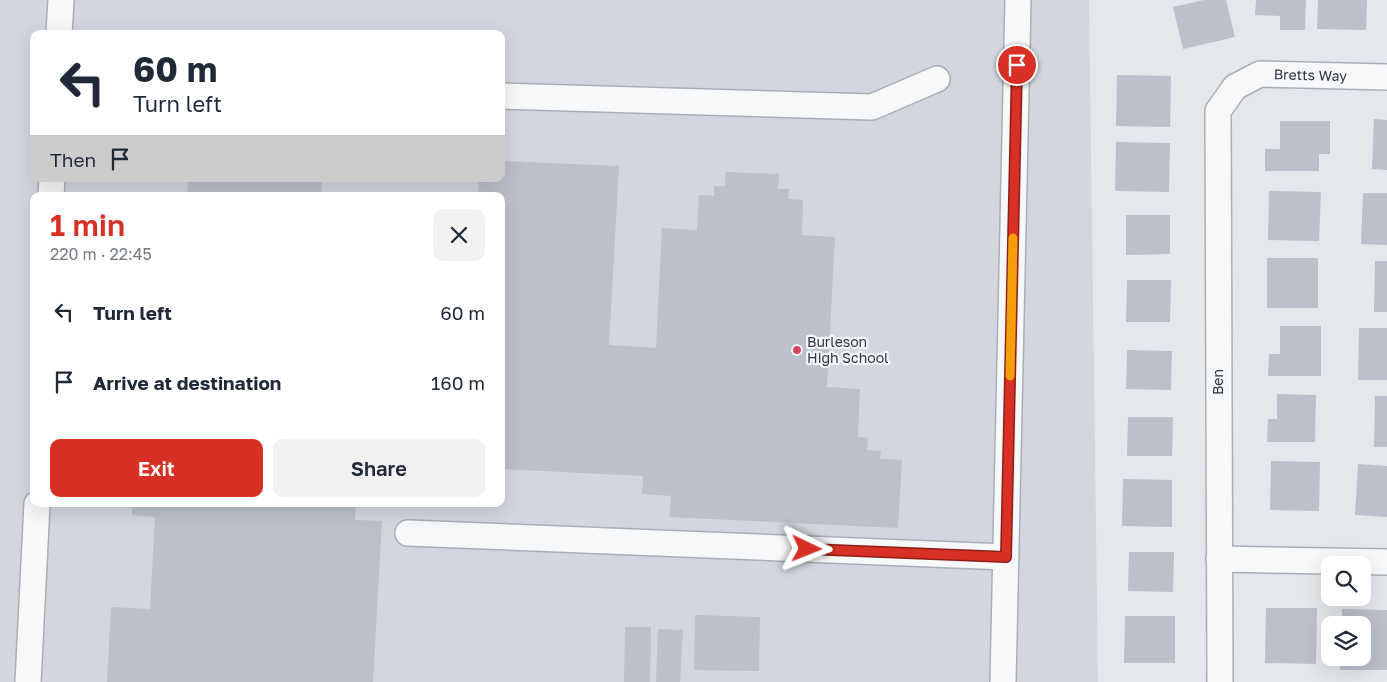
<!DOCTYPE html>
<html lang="en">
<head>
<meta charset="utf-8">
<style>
  :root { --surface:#fff; --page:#f2f2f3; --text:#1f2937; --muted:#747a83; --accent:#d93025 }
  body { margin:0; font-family:"Golos Text",sans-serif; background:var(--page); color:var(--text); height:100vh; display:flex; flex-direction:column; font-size:19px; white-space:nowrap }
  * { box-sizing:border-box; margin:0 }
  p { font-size:16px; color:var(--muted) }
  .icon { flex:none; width:28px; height:28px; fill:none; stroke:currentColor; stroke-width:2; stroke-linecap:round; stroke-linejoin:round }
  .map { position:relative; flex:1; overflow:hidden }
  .side { position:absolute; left:30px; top:192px; width:475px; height:315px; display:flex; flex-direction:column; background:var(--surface); border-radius:10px; box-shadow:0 5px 20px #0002 }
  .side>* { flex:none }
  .banner { position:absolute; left:30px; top:30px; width:475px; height:152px; border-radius:10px; box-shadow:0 5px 20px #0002; background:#fff; color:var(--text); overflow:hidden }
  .tools { position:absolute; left:1321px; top:556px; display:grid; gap:10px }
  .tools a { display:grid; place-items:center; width:50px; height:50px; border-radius:10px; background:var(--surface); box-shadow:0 5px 20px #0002; font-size:25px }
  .pin { position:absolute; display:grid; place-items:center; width:42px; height:42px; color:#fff; margin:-21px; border:2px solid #fff; border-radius:50%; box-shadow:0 1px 5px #0007 }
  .me { position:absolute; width:55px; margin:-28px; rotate:92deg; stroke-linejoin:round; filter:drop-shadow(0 0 4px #0008) }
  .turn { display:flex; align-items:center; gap:18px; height:105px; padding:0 20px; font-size:22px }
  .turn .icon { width:65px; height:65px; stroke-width:2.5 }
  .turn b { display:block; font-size:35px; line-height:42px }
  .then { display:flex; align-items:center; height:48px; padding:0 20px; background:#0003; gap:10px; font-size:19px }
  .round { display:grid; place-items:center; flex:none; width:52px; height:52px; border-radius:10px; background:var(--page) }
  .head { display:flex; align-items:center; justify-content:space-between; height:85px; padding:0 20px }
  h1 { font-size:30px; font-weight:600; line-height:38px; color:var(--accent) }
  .button { display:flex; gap:10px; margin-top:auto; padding:10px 20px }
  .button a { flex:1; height:58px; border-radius:10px; background:var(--accent); color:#fff; font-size:20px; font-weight:600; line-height:58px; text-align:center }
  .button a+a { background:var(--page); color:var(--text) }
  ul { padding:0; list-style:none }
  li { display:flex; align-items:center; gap:15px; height:70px; padding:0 20px }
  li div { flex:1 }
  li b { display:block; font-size:19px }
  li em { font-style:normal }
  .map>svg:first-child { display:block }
  .built { fill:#d2d6de; fill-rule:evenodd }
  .building { fill:#bbc0ca }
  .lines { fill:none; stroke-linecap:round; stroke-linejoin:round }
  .minor-casing { stroke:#a9aeb7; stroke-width:28 }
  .minor { stroke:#f7f8fa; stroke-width:25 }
  .route-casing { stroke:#8d1f18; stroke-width:12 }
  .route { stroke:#d93025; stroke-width:9 }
  .slow { stroke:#f59e0b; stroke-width:9 }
  .poi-dot { fill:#d1495b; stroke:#f4f6f9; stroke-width:2 }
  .labels { text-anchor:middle; stroke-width:4.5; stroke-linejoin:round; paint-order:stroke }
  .street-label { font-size:14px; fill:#2b3445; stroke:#f4f6f9 }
  .poi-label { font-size:14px; fill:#2b3445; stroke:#f4f6f9; text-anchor:start }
</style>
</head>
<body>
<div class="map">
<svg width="1387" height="682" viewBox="0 0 1387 682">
  <rect width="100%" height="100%" fill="#e4e7ec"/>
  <!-- built -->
  <path class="built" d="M0,0H1089L1098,682H0ZM34,34H501V179H34ZM34,196H501V504H34Z"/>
  <!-- building -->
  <path class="building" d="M1204,0H1226L1235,37L1183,49L1173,7Z
    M1256,0H1306L1305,30H1280V16L1255,15Z
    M1318,0H1367L1366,30L1317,29Z
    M1117,75L1171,76L1170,127L1116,126Z
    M1374,119L1387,120V170L1372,169Z
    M1280,121H1330V154H1319V171H1265V149H1280Z
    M1116,142L1170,143L1169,192L1115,191Z
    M501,161L619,166L609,345L656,348L662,228L697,230L699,195L714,196V186H725L726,172L779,174L778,189H789L788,199L803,200L802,235L835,237L827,387L860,389L858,437L868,438L867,450L881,451L880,459L902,460L898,528L669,517L671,496L642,494L643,476L501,469V196H478L479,179H501Z
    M188,179H322L321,196H187Z
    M1269,191L1321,192L1319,241L1268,240Z
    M1363,193H1387V245L1361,244Z
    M1126,215H1170V254L1126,255Z
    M1267,258H1318V308H1267Z
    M1375,261H1387V312H1374Z
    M1127,280H1171L1170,322H1126Z
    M1280,326H1321V376H1268L1269,354H1280Z
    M1359,328H1387V380H1358Z
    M1127,350L1172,351L1171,390L1126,389Z
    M1277,394L1316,395L1315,442H1267L1268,419H1277Z
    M1375,396H1387V447H1374Z
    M1128,417H1173L1172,456H1127Z
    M1271,461L1320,462L1319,511L1270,510Z
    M1358,464L1387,466V517L1355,515Z
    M1123,479L1172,480V527L1122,526Z
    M132,504H356L355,520L382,521L373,682H107L111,607L150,609L155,517L132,515Z
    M1129,552H1174L1173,592L1128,591Z
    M1266,608H1317L1316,664L1265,663Z
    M1342,609L1387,610V670H1340L1341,658H1362V625H1342Z
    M695,615L760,617L759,671L694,670Z
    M1125,616H1175V663H1124Z
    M625,627H651L650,682H624Z
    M658,629L683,630L680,682H656Z"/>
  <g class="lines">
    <!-- minor casing -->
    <g class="minor-casing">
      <g id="minor">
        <path d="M59,34L61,0"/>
        <path d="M501,96L872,107L937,79"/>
        <path d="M51,196L52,179"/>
        <path d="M408,533L1006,557"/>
        <path d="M1219,559L1387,562"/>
        <path d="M28,682L37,504"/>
        <path d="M1003,682L1018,0"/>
        <path id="s1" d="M1220,682L1218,111L1235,87L1260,74L1387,77"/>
      </g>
    </g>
    <!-- minor -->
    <use href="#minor" class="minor"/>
  </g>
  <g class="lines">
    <!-- route casing -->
    <g class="route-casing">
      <path id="route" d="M807,549L1006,557L1017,65"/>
    </g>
    <!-- route -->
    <use href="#route" class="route"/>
    <!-- slow -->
    <path class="slow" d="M1010,376L1013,238"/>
  </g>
  <!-- markers -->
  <circle class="poi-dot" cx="797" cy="350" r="5"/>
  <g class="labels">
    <!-- street labels -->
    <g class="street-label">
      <text dy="5" stroke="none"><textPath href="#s1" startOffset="679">Bretts Way</textPath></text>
      <text transform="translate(1218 382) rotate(-90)" y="5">Ben</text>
    </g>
    <!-- poi labels -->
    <g class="poi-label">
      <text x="807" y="347">Burleson<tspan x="807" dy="16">High School</tspan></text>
    </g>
  </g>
</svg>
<div class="tools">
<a><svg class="icon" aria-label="search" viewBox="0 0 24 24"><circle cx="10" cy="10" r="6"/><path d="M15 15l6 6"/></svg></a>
<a><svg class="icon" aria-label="layers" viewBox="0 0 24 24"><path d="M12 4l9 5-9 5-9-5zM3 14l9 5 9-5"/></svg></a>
</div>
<div class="pin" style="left:1017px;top:65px;background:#d93025"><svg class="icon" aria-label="arrive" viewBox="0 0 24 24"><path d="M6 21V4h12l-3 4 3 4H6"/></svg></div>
<svg class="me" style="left:807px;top:549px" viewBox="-20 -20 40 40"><path d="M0-17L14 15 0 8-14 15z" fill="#d93025" stroke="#fff" stroke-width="4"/></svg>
<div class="banner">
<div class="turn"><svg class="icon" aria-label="left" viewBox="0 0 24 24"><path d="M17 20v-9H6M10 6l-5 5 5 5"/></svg><div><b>60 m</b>Turn left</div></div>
<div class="then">Then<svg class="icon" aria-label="arrive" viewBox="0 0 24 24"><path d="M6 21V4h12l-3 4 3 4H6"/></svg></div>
</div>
<section class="side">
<div class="head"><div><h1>1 min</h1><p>220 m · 22:45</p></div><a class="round"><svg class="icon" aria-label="close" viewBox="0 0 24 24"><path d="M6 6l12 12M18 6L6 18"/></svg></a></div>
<ul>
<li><svg class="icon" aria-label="left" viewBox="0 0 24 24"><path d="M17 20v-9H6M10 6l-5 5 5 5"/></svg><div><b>Turn left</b></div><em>60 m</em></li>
<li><svg class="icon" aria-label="arrive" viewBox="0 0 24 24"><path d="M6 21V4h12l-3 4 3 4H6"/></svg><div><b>Arrive at destination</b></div><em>160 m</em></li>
</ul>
<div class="button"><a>Exit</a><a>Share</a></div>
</section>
</div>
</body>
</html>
